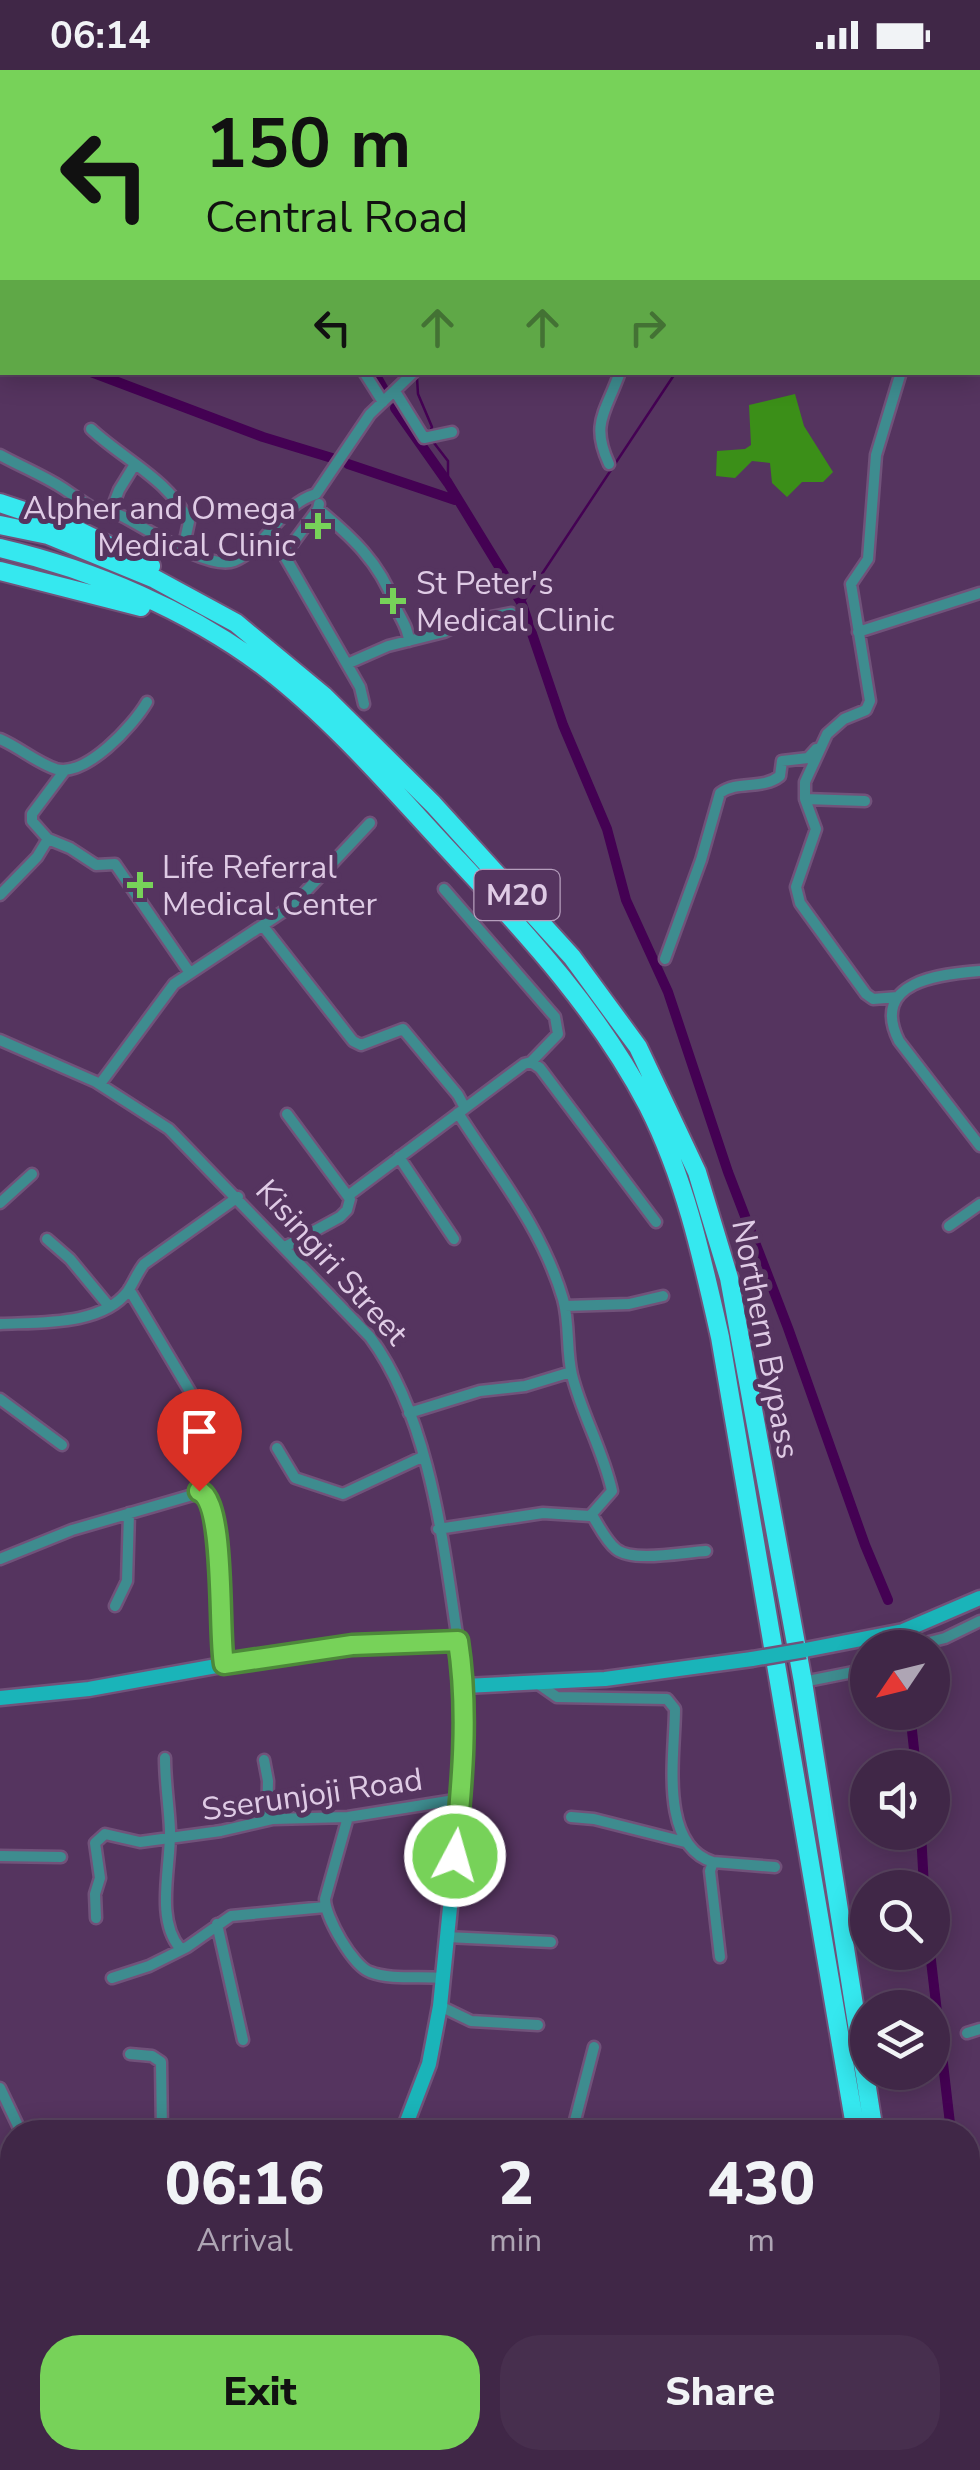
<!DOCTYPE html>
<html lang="en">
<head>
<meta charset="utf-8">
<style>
  :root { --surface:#402747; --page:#472f4e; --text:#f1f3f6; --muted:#aea5b4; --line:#594460; --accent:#77d259 }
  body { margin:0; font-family:"Nunito Sans",sans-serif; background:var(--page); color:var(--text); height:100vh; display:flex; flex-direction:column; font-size:38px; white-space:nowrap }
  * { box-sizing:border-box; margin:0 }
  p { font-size:32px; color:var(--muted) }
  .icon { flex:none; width:55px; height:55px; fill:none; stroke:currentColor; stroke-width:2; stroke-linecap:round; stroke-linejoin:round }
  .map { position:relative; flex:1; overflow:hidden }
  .panel { position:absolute; left:0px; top:2050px; width:980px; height:350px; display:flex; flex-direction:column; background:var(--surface); border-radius:40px 40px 0 0; box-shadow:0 5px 25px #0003,0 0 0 2px var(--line) }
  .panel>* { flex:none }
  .banner { position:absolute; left:0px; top:0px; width:980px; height:305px; box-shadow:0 5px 25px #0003,0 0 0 2px var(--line); background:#77d259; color:#111; overflow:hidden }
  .needle { width:65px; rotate:235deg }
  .tools { position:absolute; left:850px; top:1560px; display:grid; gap:20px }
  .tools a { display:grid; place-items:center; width:100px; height:100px; border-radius:50%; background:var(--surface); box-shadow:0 5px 25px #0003,0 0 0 2px var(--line); font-size:50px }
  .pin { position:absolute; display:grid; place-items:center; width:85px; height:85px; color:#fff; margin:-102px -42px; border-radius:50% 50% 50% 0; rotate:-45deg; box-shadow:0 0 10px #0007 }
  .pin .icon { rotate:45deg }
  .me { position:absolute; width:110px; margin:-55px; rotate:6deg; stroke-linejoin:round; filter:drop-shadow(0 0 8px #0008) }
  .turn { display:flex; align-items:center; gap:35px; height:210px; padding:0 40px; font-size:45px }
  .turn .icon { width:130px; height:130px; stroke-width:2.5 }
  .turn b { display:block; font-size:70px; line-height:85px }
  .lanes { display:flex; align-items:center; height:95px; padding:0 40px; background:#0003; justify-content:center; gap:50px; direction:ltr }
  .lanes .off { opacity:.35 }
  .eta { display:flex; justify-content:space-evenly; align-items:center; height:170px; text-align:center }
  .eta b { font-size:60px; font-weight:800; line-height:70px }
  .cta { display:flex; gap:20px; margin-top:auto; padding:20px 40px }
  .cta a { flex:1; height:115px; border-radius:40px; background:var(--accent); color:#111; font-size:40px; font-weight:800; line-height:115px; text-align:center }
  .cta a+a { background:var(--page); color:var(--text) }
  .status { display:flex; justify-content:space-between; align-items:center; height:70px; padding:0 50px; background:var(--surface); direction:ltr }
  .status svg { height:28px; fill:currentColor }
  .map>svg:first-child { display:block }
  .forest { fill:#3b8f18 }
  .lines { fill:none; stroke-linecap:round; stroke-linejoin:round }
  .stream { stroke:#440153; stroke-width:2.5 }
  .canal { stroke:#440153; stroke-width:10 }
  .street-casing { stroke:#71527a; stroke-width:15 }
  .secondary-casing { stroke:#71527a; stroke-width:19 }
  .highway-casing { stroke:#71527a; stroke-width:22 }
  .street { stroke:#3e8c8f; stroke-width:10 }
  .secondary { stroke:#1ab4b9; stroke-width:14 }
  .highway { stroke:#35e8ef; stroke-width:18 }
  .secondary-bridge-casing { stroke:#71527a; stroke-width:19; stroke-linecap:butt }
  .secondary-bridge { stroke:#1ab4b9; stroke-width:14 }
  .route-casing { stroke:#4d883a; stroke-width:25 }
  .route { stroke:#77d259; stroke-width:18 }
  .poi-dot { fill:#77d259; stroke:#55345f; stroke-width:4 }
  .labels { text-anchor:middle; stroke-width:10; stroke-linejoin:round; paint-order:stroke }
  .shield { fill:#55345f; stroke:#b69ebd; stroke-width:2.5 }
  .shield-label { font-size:30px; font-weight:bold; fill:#dfcbe5 }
  .poi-label { font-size:32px; fill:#dfcbe5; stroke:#55345f; text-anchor:start }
  .street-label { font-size:32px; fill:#dfcbe5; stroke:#55345f }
</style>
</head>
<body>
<div class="status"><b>06:14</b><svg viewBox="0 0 49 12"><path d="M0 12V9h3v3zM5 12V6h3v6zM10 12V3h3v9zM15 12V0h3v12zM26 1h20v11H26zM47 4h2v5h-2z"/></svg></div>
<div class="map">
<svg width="980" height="2400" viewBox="0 0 980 2400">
  <rect width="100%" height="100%" fill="#55345f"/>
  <!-- forest -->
  <path class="forest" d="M795,324L804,356L833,402L823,412H802L787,427L772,413L770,393L752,391L735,408L716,406L717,381L745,379L751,375L749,335Z"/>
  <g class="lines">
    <!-- stream -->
    <path class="stream" d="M802,2L803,0
      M417,308L418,324L432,357L430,362
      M431,369L448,391V413
      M522,534L676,302"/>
    <!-- canal -->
    <path class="canal" d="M203,0V2
      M0,270H2
      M91,302L263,367L332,388
      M374,302L387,325
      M395,338L448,413L522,534L563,655L607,759L626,830L668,922L728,1102L788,1258L865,1475L888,1530
      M348,394L455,430
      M910,1642L916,1698
      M921,1762L924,1818
      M930,1882L951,2062
      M968,2215L980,2273"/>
    <!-- street casing -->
    <g class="street-casing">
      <path id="street" d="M38,0L39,2
        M940,0L941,2
        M6,2L8,0
        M277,2L280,0
        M723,2L724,0
        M978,59L980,60
        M978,227L980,228
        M364,302L383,332
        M396,323L424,368L452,362
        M91,359C124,390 170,410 189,452L183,479
        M0,385C20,396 42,405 61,417C72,424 82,432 93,438C103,443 113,441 122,446C146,458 209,501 234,491C268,477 279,435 316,424L370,344L414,302
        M609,394C590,353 606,342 620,302
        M319,434L318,439C351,466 380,493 394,533C399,547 408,556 409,571
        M318,439L284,485L360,617L364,634
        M111,441L119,420L135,394
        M858,562L980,523
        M347,594L388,576L444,562L465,552L511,543
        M0,669C19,677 37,693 56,699C86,707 133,656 147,632
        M65,700L32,744V751L48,769L70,778L96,795L115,794L190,903
        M805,729L865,731
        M444,819L555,947L558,964L531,992
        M0,825L37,787L48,769
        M263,856L353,971L361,975L403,959L458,1025L465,1038
        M665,889L701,790L720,723C738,710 762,720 780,706L782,691L808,688L816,679
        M980,901C941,904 869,911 899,971L980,1076
        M898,927L873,929L866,924L800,833L796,817L816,759L805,729V712L827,664L844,649L866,640L870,631L851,514L868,489L876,385L901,302
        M0,970L96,1012L169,1059L370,1267C430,1348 443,1473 458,1571
        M100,1014L174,914L293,835L370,753
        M399,1087L454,1169
        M349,1125L524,994L531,992L540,998L656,1152
        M0,1133L32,1104
        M949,1156L980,1134
        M47,1169L70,1189L108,1235
        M285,1177L340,1147L347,1140L350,1129L287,1044
        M129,1219L191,1323
        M565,1236L629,1234L663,1226
        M0,1254C38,1252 102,1256 128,1221C134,1212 137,1203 144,1194L238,1127
        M0,1329L62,1375
        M409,1343L480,1321L525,1316L571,1302
        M277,1378L295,1408L343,1424L422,1387
        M592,1445C599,1456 606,1471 616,1479C633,1493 684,1482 706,1481
        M438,1459L543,1443L590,1446L612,1421C603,1380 582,1345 572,1305C566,1280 570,1254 563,1229C542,1158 497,1104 458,1043
        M0,1489L72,1460L203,1422C228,1448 216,1554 224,1594
        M115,1536L127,1511L129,1443
        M906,1578L945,1568L980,1551
        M803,1612L868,1599
        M537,1613L557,1627L667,1629L675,1639C675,1683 658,1775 713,1792L775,1797
        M165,1688C165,1712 169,1736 170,1760C171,1796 155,1849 180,1878
        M264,1690L268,1711L267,1750
        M348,1747L325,1829C325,1847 353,1896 370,1902C390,1910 421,1906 442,1908
        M571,1747L594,1749L685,1772
        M0,1786L61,1787
        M713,1792L710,1801L720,1887
        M96,1848L95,1824L100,1808L95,1773L105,1764L140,1772L221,1761L273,1749L348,1747L461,1729
        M217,1854L243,1970
        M446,1867L551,1872
        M112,1908L149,1896L187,1877L231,1846L325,1837
        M440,1936L471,1951L538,1955
        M967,1963L980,1959
        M130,1984L152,1986L161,1992L162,2062
        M0,2018L21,2062
        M572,2062L594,1977
        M0,2112L12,2115
        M175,2388L194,2400
        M433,2388L444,2400
        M450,2400L460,2388
        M680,2400L681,2388"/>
    </g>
    <!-- secondary casing -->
    <g class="secondary-casing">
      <path id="secondary" d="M805,1580L903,1561L980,1528
        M465,1616L605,1609L752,1589
        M0,1628L89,1619L311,1579L458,1571L465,1616L461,1729L440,1936L429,1994L403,2062
        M231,2400L241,2388"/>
    </g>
    <!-- highway casing -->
    <g class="highway-casing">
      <path id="highway" d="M0,433L69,456L151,496
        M0,455L48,465L155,509L236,553L324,626L433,734L572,887L638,977L697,1102L729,1208L803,1612L874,2062
        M0,478C94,500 189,540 267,599C338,654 398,726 459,791C530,867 600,944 648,1036C685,1109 702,1187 720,1267L856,2062
        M0,501L141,537
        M930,2388L935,2400
        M951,2388L955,2400"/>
    </g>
    <!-- street -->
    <use href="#street" class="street"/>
    <!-- secondary -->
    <use href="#secondary" class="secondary"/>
    <!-- highway -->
    <use href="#highway" class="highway"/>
    <!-- secondary-bridge casing -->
    <g class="secondary-bridge-casing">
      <path id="secondary-bridge" d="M752,1589L805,1580"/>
    </g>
    <!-- secondary-bridge -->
    <use href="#secondary-bridge" class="secondary-bridge"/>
  </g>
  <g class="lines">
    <!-- route casing -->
    <g class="route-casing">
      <path id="route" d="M199,1421C226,1431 218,1562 224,1594L352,1575L458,1571C469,1642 462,1714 455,1786"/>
    </g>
    <!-- route -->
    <use href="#route" class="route"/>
  </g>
  <!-- markers -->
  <g class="poi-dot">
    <path d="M313 441h10v10h10v10h-10v10h-10v-10h-10v-10h10z"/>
    <path d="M388 516h10v10h10v10h-10v10h-10v-10h-10v-10h10z"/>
    <path d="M135 800h10v10h10v10h-10v10h-10v-10h-10v-10h10z"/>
  </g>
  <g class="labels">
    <!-- shield labels -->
    <rect class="shield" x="474.5" y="800" width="85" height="50" rx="8"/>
    <g class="shield-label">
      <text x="517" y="835">M20</text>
    </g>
    <!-- poi labels -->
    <g class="poi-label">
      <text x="296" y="449" text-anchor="end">Alpher and Omega<tspan x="296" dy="37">Medical Clinic</tspan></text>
      <text x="416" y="524">St Peter's<tspan x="416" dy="37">Medical Clinic</tspan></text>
      <text x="162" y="808">Life Referral<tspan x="162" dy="37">Medical Center</tspan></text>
    </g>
    <!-- street labels -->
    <g class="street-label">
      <text transform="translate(332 1192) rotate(48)" y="11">Kisingiri Street</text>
      <text transform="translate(766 1269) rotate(79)" y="11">Northern Bypass</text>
      <text transform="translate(312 1724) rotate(-8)" y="11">Sserunjoji Road</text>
    </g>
  </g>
</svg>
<div class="tools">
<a><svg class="needle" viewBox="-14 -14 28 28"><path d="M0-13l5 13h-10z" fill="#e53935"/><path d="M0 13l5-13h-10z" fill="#aea5b4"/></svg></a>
<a><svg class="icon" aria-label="sound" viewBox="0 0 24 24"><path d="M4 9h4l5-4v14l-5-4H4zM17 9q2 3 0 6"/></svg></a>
<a><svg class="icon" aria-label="search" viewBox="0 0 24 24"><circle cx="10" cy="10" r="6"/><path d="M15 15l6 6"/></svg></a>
<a><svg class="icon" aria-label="layers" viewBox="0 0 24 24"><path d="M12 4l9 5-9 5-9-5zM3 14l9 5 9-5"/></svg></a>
</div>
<div class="pin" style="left:199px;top:1421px;background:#d93025"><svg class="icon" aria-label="arrive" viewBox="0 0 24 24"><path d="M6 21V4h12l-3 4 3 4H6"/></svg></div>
<svg class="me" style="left:455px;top:1786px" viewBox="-20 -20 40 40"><circle r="17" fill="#77d259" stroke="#fff" stroke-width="3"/><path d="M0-11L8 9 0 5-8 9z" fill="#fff"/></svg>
<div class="banner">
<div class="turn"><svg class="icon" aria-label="left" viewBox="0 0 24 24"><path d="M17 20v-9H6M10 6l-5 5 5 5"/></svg><div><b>150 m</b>Central Road</div></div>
<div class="lanes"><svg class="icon" aria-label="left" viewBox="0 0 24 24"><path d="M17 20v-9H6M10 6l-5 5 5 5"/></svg><svg class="icon off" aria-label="ahead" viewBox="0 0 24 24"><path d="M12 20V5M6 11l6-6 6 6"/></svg><svg class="icon off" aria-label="ahead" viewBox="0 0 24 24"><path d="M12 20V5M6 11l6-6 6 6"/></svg><svg class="icon off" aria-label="right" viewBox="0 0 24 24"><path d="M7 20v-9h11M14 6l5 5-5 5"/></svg></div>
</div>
<section class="panel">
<div class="eta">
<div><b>06:16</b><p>Arrival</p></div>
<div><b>2</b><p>min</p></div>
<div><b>430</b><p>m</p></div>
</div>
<div class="cta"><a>Exit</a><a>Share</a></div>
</section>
</div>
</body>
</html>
